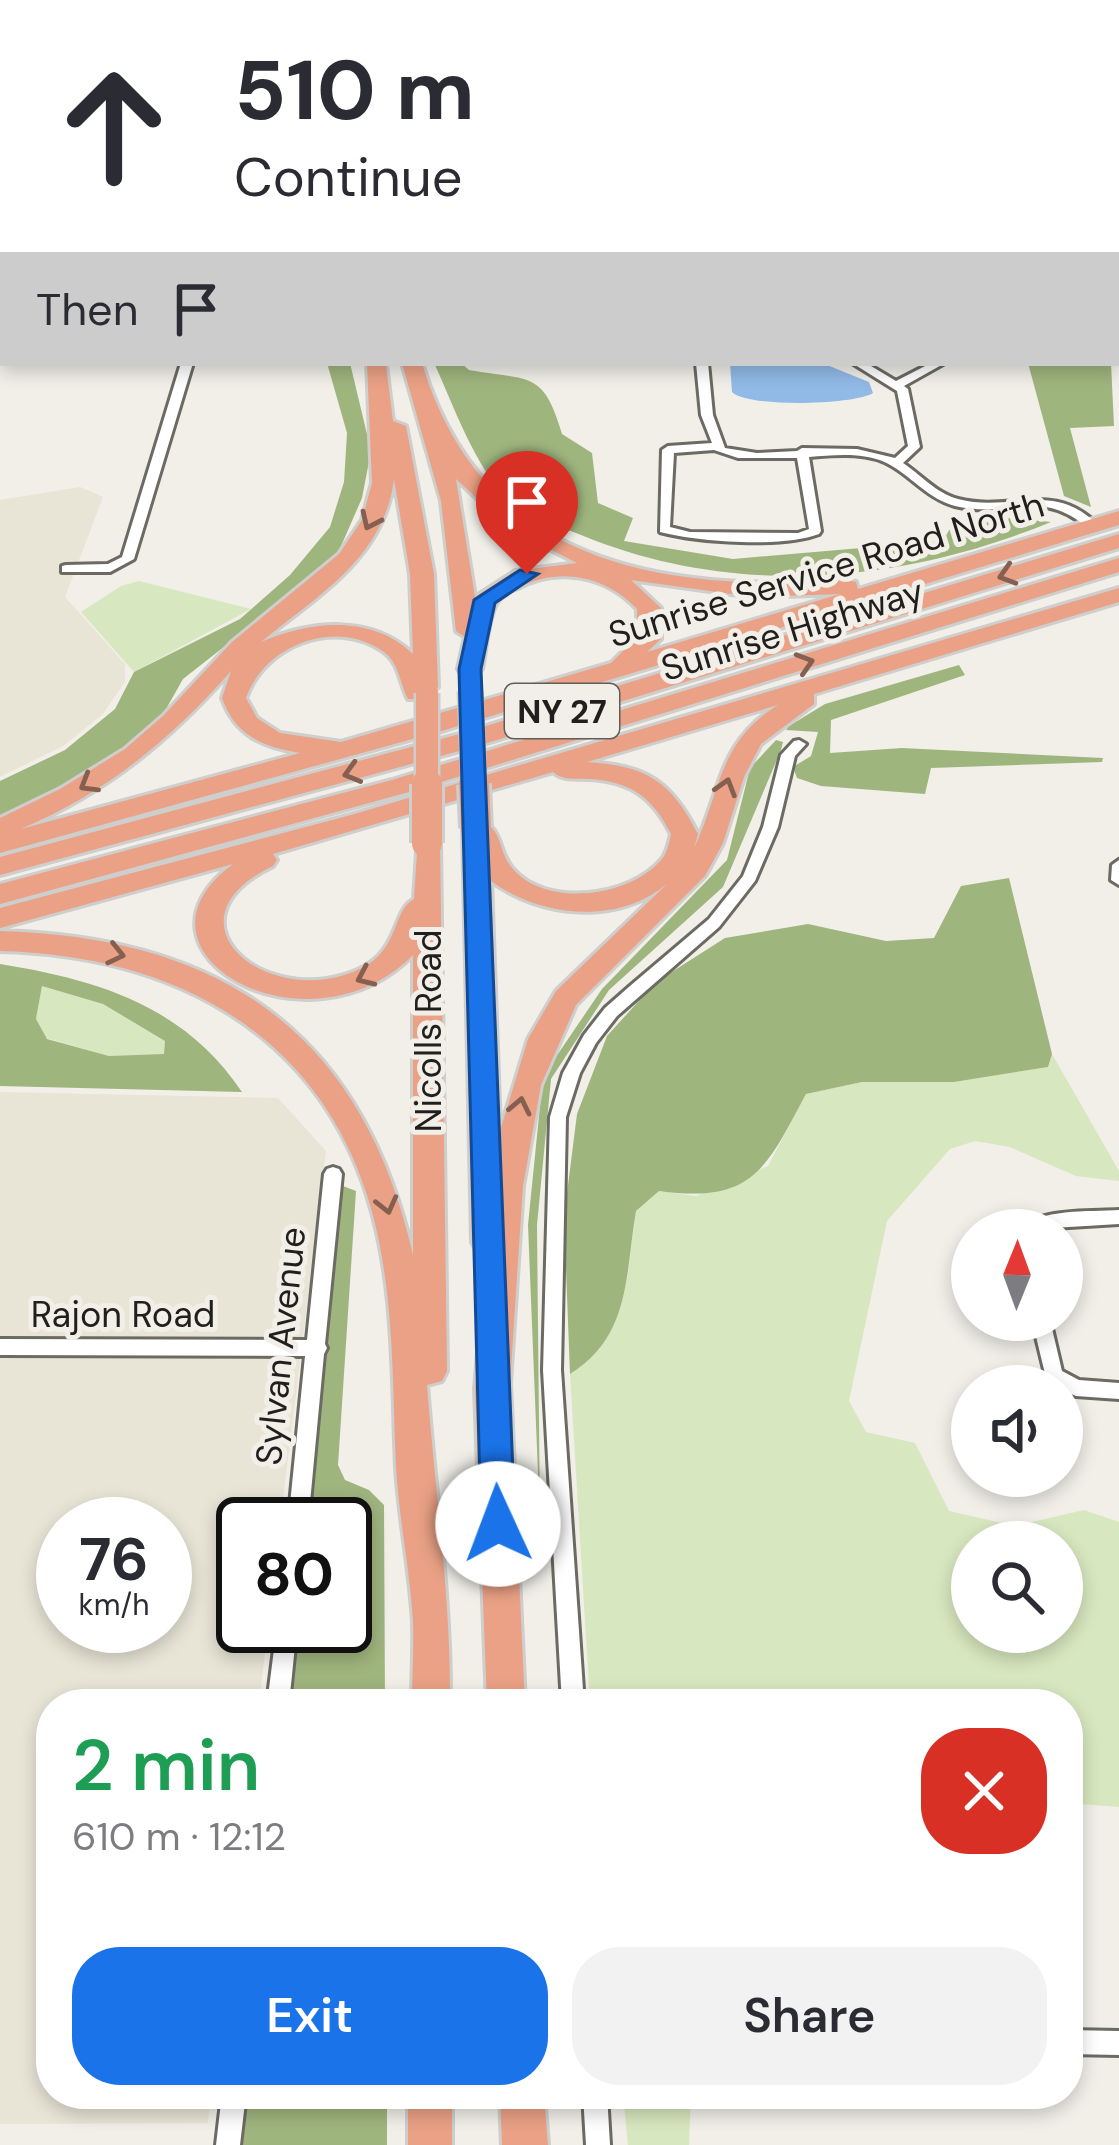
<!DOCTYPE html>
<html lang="en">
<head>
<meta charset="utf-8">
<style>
  :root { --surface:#fff; --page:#f2f2f3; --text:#2b2b33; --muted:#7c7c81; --accent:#1a73e8 }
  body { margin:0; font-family:"DM Sans",sans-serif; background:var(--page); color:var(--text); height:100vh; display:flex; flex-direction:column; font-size:45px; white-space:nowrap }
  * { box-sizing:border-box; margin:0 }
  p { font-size:39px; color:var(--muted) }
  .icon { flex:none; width:66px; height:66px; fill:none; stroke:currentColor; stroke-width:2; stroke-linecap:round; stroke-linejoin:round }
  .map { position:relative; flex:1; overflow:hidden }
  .drawer { position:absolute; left:36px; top:1689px; width:1047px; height:420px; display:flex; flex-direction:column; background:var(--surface); border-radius:48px; box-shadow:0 6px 18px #0003 }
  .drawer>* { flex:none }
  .guide { position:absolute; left:0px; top:0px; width:1119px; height:366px; box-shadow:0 6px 18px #0003; background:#fff; color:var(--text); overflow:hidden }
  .needle { width:78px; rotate:1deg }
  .fabs { position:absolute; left:951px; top:1209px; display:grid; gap:24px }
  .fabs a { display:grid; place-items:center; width:132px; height:132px; border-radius:50%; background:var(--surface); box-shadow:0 6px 18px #0003; font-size:60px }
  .speed { position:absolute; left:36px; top:1497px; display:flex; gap:24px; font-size:60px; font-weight:700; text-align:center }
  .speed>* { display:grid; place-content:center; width:156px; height:156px; border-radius:50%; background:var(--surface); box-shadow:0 6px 18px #0003; line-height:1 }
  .speed small { font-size:30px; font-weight:400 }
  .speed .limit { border:6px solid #111; border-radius:18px; background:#fff; color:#111 }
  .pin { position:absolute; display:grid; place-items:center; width:102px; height:102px; color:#fff; margin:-123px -51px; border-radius:50% 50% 50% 0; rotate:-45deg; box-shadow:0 0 12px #0007 }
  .pin .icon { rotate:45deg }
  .me { position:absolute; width:132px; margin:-66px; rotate:358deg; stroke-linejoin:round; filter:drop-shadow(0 0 9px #0008) }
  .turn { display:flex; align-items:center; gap:42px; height:252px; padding:0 36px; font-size:54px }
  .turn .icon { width:156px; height:156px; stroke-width:2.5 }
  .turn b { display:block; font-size:84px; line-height:102px }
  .then { display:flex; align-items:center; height:114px; padding:0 36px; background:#0003; gap:24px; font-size:45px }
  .round { display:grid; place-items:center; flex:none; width:126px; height:126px; border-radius:48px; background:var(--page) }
  .summary { display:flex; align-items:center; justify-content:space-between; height:204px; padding:0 36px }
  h1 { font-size:72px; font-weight:600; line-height:90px; color:#1e9e55 }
  .action { display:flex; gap:24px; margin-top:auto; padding:24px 36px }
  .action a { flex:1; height:138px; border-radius:48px; background:var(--accent); color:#fff; font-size:48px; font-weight:600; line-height:138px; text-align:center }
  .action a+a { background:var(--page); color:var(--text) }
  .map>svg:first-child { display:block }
  .built { fill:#e8e4d6; fill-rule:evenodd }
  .green { fill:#d7e7bf; fill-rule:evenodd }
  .forest { fill:#9fb57e; fill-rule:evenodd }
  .water { fill:#91bae7 }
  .building { fill:#dad1d0; stroke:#999292; stroke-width:3 }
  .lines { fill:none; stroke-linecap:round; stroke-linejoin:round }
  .street-casing { stroke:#6b6a63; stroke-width:6 }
  .highway-casing { stroke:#cececd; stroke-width:6 }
  .street { fill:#fff; fill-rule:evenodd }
  .highway { fill:#eaa185; fill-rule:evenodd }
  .highway-bridge-far1-casing { stroke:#cececd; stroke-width:27; stroke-linecap:butt }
  .highway-bridge-casing { stroke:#cececd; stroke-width:36; stroke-linecap:butt }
  .highway-bridge-far1 { stroke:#eaa185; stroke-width:22 }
  .highway-bridge { stroke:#eaa185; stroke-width:30 }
  .oneway { stroke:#856051 }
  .route { fill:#1a73e8; stroke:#114b97; stroke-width:3 }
  .labels { text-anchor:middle; stroke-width:10; stroke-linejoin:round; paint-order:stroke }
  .shield { fill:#f1efe8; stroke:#5f5d5a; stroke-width:3 }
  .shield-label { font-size:33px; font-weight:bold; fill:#201f1d }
  .street-label { font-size:36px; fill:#201f1d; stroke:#f1efe8 }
</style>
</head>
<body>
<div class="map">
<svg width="1119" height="2145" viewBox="0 0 1119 2145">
  <rect width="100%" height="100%" fill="#f1efe8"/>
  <!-- built -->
  <path class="built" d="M80,487L103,497L65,597L125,664V682L102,715L63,746L0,777V500Z
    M0,1092L278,1098L326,1151L280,1524H243V1626H268L259,1704H51V2094H211L208,2123L0,2124ZM63,1524H165V1626H63Z"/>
  <!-- green -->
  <path class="green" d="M139,581L251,609L134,672L81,612L121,586Z
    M42,985L103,1004L166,1041L164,1055L109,1056L46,1038L36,1020Z
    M1052,1054L1119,1171V1181L1076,1176L1010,1147L975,1141L950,1149L887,1221L849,1401L866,1432L915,1443L949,1511L1015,1526L1084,1510L1119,1522V1807L1068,1803V1704H590L570,1374C630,1336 626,1275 636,1211L659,1191L696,1196L768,1166L806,1094L862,1082H954L1048,1067ZM972,1542H1062V1632H972Z
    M623,2094H691L689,2145H628Z"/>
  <!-- forest -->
  <path class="forest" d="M327,363H350L371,451L362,498L335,560L183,679L161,718L100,769L0,820V781L65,750L115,709L134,672L240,619L290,575L330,527L344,482L347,433Z
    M434,363H461L469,370C531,381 543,370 562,434L592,453L598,503L633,518L624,541L733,559L943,541L952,525L1012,518L1051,522C899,584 734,598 581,535C560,526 531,519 514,505C476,472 455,408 434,363Z
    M1028,363H1111L1114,426L1070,428L1091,507L1064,496Z
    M959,665L965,675L831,720L830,753L902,748L1103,758L1102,762L931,768L925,794L821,786L797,778L793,767L811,756L818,732L786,730L789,726L825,704Z
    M776,740L783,742L781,750L723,887L609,990L551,1079L537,1225L540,1523L528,1225L543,1076L602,989L727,860L750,768Z
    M1009,878L1052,1054L1048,1067L954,1082H862L806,1094C766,1168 754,1204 659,1191L636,1211C625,1275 631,1336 570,1374L564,1217L577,1114L607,1036L656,982L725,938L808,924L886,941L934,938L961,886Z
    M0,964C99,980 184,1006 242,1092L0,1086ZM42,986L103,1004L165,1041L164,1054L109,1056L47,1039L36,1019Z
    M343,1186L356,1191L338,1465L345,1480L369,1490L384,1505L385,1704H285L294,1626H345V1524H305Z
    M242,2094H387V2145H236Z"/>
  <!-- water -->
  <path class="water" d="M730,363H822L869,382L873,393C853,405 748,408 732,392Z"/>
  <!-- building -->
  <path class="building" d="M962,0H1086L1088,3H963Z"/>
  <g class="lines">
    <!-- street casing -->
    <g class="street-casing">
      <path id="street" d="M277,0H286L288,3H279Z
        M402,0H411L413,3H404Z
        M540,0H560L553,3H533Z
        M650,0H659L662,3H653Z
        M3,192V203L0,204V193Z
        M0,226L3,227V233L0,232Z
        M1116,278H1119V284H1116Z
        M0,345H3V351H0Z
        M181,363H193L134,559L110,572H62V566L66,565L108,564L122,557Z
        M696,363H708L713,415L725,448L757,453L797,451L802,448L857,449L895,458L908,446L897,391L852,363H866L896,381L931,363H945L904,386L908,389L920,447L903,463C921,475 936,493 958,499C1011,513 1053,479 1099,526L1097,529H1089C1040,486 1009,519 955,506C929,499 914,479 892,466C868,451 835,455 809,457L821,531L819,534C783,548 698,542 660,532L662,450L668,446L712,443L701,415ZM714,450L738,458H797L809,529L798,533L690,532L670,527L674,453Z
        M799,740L806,744L795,756L778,827L755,881L719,927L617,1016L596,1043L580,1073L566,1117L561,1370L584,1704H562L543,1370L550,1117L563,1073L584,1035L605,1008L630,986L709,919L743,876L763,827L781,755L794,741Z
        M1119,860V885L1111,880L1112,865Z
        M333,1167L339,1169L342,1174L325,1344L327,1348L324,1354L308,1524H288L305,1356L0,1355V1339L307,1340L324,1174L327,1169Z
        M1119,1210V1224L1019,1230C1039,1208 1089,1212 1119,1210Z
        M1032,1320H1050L1062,1371L1079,1380L1119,1383V1399L1076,1396L1062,1390V1386L1047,1382Z
        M277,1626H297L289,1704H267Z
        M1068,2030L1119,2031V2055L1068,2054Z
        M222,2094H246L240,2145H216Z
        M583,2094H607L610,2145H586Z"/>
    </g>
    <!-- highway casing -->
    <g class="highway-casing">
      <path id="highway" d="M150,0H164L167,3H151Z
        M178,0H194L196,3H180Z
        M367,363L386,365L393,421L406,426L434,574L438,687L426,699H408C399,682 400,662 381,650C333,618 264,646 246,698L257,718L280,733L341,742L611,663L637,637V609C606,576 559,566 518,588C510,591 500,597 496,604C487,622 486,650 482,669L470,676L461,674L458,669L465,637L456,631L441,501L402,363H422C482,565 662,593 848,580L856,582L858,589L1119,511V525L445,730L0,853V818L60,789L125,749L163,716L232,642L339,554L362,520L372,483ZM394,479L410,574L413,654C371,614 310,621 261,642C318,595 384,558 394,479ZM456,479L510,529L577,563L515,571L475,597ZM631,580L753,597L840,594L647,652L661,639V608ZM231,671L222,698C235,735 262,747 300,753L21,829C107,792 169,741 231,671Z
        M1119,534V548L474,747L0,875V857L456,735Z
        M1119,558V572L409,792L0,904V884L392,780Z
        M1119,588V602L814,694V704L761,744L744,777L723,843L705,876L576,1005L541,1085L523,1186L510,1383L525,1704H487L475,1389L486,1254L477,1251L472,1242L463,828L476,819C505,827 496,850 513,869C546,908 630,897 661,860C667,854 669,843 671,834C653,798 631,781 589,779C574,778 564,781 553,772L273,854L277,860L273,866C166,917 254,1000 341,976C404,959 388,914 414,899L418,837H436L440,843L447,1371L442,1381L427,1385C435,1492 451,1597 450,1704H412C412,1677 414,1649 413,1622C410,1570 399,1519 396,1467C392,1378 395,1282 367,1195C314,1028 167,955 0,951V931C223,937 363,1034 413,1255V955C308,1061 113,953 233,864L0,928V908L351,815ZM778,705C717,743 722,790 694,848L698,834C671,781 647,766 587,762ZM491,881C540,917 618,926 668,883L556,991L528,1039L500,1131Z
        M408,2094H452V2145H408Z
        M500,2094H544L548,2145H502Z"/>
    </g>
    <!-- street -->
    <use href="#street" class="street"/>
    <!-- highway -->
    <use href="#highway" class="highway"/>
    <!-- highway-bridge-far1 casing -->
    <g class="highway-bridge-far1-casing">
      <path id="highway-bridge-far1" d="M470,691L474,787
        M427,693V787"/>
    </g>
    <!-- highway-bridge casing -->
    <g class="highway-bridge-casing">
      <path id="highway-bridge" d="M427,784V843
        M474,784L476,828"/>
    </g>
    <!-- highway-bridge-far1 -->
    <use href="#highway-bridge-far1" class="highway-bridge-far1"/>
    <!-- highway-bridge -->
    <use href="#highway-bridge" class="highway-bridge"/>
  </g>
  <!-- one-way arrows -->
  <defs><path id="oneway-chevron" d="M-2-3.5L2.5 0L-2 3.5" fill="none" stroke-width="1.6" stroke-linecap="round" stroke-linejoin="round" transform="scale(3)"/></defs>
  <g class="oneway">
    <use href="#oneway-chevron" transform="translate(370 521) rotate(115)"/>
    <use href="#oneway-chevron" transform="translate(1007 575) rotate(163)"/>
    <use href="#oneway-chevron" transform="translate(805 663) rotate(-17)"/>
    <use href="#oneway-chevron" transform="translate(352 773) rotate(164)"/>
    <use href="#oneway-chevron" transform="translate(88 784) rotate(149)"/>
    <use href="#oneway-chevron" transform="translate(726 787) rotate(-73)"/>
    <use href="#oneway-chevron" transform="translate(116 954) rotate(13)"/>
    <use href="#oneway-chevron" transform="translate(365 977) rotate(156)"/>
    <use href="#oneway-chevron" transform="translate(520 1106) rotate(-78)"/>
    <use href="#oneway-chevron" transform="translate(387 1205) rotate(76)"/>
  </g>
  <!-- route -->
  <path class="route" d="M520,570L538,574L495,603L481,669L515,1524L510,1535L498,1539L486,1535L481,1524L459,669L474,600Z"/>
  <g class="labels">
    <!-- shield labels -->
    <rect class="shield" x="505" y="684" width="114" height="54" rx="9"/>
    <g class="shield-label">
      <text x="562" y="723">NY 27</text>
    </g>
    <!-- street labels -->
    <g class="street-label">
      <text transform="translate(826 569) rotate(-17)" y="13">Sunrise Service Road North</text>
      <text transform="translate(792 629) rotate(-17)" y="13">Sunrise Highway</text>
      <text transform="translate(428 1031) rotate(-90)" y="13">Nicolls Road</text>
      <text x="123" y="1327">Rajon Road</text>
      <text transform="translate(280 1346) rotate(-84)" y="13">Sylvan Avenue</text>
    </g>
  </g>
</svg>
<div class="fabs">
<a><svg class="needle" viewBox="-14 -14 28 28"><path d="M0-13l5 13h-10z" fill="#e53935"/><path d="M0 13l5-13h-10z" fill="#7c7c81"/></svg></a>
<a><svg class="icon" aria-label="sound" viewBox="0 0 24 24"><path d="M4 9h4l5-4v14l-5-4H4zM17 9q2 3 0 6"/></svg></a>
<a><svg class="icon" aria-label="search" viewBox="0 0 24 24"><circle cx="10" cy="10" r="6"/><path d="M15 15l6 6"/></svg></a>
</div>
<div class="speed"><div>76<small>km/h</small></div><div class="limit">80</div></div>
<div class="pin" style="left:527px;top:574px;background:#d93025"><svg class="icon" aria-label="arrive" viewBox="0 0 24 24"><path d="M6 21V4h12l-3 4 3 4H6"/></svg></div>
<svg class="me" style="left:498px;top:1524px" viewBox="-20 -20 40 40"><circle r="19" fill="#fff"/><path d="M0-13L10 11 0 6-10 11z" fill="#1a73e8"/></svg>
<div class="guide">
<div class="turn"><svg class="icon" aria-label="ahead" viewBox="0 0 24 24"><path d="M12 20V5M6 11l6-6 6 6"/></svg><div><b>510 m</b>Continue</div></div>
<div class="then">Then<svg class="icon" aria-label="arrive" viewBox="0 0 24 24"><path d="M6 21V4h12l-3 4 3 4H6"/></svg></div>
</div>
<section class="drawer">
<div class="summary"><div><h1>2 min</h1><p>610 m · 12:12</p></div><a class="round" style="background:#d93025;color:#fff"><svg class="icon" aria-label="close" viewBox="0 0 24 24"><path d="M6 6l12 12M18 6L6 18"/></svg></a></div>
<div class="action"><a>Exit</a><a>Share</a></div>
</section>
</div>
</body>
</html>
